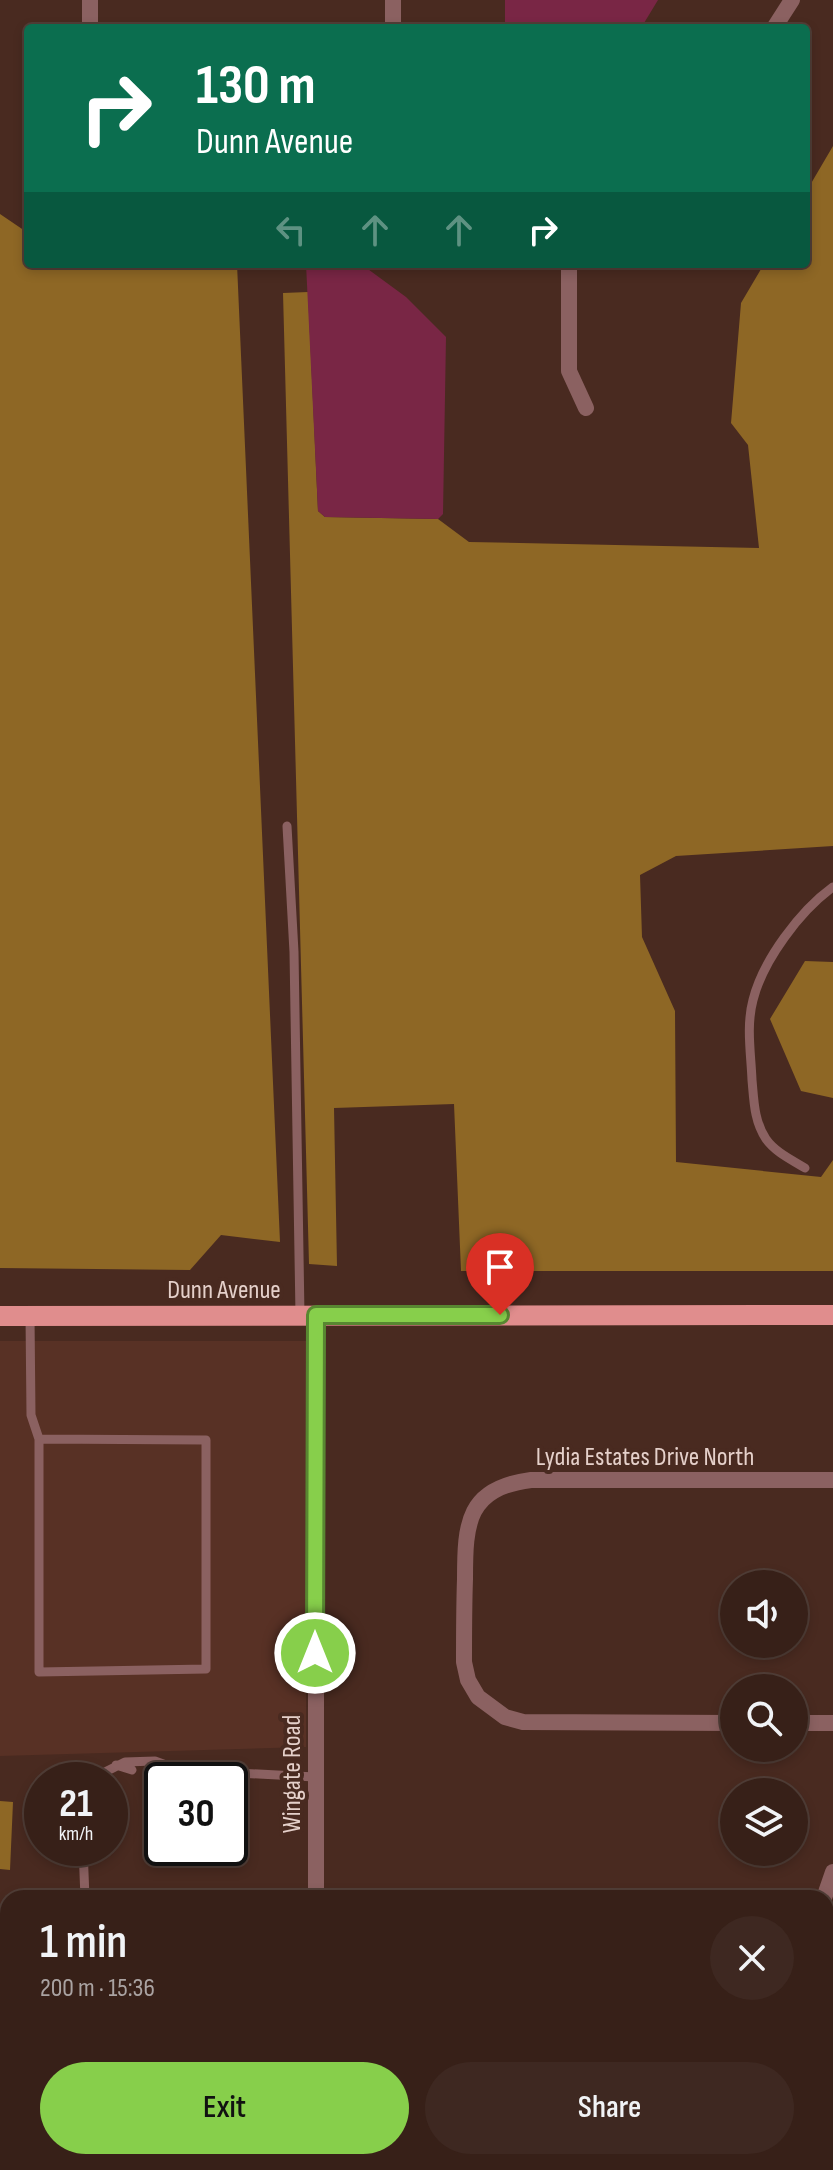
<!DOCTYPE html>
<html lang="en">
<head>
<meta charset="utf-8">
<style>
  :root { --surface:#372018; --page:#3e2821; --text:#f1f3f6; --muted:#aaa3a2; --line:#513e37; --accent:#87cf4b }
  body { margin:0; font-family:"Sofia Sans Condensed",sans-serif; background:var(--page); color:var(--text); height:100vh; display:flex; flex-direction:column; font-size:30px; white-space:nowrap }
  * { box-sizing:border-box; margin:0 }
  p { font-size:26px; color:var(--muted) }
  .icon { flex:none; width:44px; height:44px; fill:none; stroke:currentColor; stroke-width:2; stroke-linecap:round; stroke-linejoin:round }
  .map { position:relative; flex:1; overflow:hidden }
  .side { position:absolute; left:0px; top:1890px; width:834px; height:280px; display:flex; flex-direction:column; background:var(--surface); border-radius:24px 24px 0 0; box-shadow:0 4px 12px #0003,0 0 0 2px var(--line) }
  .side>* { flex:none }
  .guide { position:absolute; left:24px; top:24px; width:786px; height:244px; border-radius:8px; box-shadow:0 4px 12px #0003,0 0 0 2px var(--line); background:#0b6e4f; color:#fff; overflow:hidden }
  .fabs { position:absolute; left:720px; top:1570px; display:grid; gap:16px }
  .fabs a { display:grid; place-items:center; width:88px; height:88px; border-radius:50%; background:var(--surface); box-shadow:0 4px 12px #0003,0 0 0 2px var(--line); font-size:40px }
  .speed { position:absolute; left:24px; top:1762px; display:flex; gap:16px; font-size:40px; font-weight:700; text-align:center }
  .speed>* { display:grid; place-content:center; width:104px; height:104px; border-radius:50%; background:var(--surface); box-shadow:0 4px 12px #0003,0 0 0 2px var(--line); line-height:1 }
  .speed small { font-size:20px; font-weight:400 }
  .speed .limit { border:4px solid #111; border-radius:12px; background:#fff; color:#111 }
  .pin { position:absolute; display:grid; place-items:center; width:68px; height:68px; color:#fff; margin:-82px -34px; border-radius:50% 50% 50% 0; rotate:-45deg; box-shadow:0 0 8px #0007 }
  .pin .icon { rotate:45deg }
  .me { position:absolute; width:88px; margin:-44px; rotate:0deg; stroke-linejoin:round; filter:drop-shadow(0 0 6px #0008) }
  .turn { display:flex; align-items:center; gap:28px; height:168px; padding:0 40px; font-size:36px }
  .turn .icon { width:104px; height:104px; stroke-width:2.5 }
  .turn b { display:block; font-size:56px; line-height:68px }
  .lanes { display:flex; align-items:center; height:76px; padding:0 40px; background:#0003; justify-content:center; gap:40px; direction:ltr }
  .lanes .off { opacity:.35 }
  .round { display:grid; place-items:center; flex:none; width:84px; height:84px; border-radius:42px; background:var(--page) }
  .summary { display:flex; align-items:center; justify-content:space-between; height:136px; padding:0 40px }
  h1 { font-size:48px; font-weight:600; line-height:60px }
  .cta { display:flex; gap:16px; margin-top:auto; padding:16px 40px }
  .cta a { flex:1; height:92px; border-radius:48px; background:var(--accent); color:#111; font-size:32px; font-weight:600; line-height:92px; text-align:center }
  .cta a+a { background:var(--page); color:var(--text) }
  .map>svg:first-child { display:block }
  .built { fill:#583125 }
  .forest { fill:#8e6725 }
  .water { fill:#792645 }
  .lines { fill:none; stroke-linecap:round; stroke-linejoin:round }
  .service { stroke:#8b6161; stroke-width:9 }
  .minor { stroke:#8b6161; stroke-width:16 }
  .primary { stroke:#e08d8d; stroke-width:20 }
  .route-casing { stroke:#588731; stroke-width:20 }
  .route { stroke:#87cf4b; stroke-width:14 }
  .labels { text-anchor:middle; stroke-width:8; stroke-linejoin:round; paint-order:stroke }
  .street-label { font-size:26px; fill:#e5d0ca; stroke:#492a20 }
</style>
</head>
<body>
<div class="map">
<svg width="833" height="2170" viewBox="0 0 833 2170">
  <rect width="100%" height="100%" fill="#492a20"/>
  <!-- built -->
  <path class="built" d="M0,1341H306V1747L0,1756Z"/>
  <!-- forest -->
  <path class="forest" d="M833,146V846L676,856L640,875L642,937L675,1011L676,1162L821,1177L833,1160V1271H461L454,1104L334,1108L337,1266L309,1264L283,293L308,292L318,511L325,517L438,519L469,542L759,548L748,445L731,423L741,303L764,264H806V192Z
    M0,214L28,233V264H237L280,1242L221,1235L190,1270L0,1268Z
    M805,961L833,962V1098L801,1091L770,1019Z
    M0,1801L13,1802L10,1870L0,1869Z"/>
  <!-- water -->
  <path class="water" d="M505,0H658L641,28H505Z
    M306,264H361L406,297L446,337L443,514L438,519L325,517L318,511Z"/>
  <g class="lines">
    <!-- service -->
    <path class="service" d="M287,826L294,952L300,1315
      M805,1168C792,1160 775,1152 766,1139C754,1121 754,1101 752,1080C751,1054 746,1026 753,1000C763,960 800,911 833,887
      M30,1316L31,1415L39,1439V1672L206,1669V1440L39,1439
      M116,1765L132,1770
      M89,1780L125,1762L155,1761L180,1770L315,1777
      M83,1848L85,1898"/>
    <!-- minor -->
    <path class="minor" d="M90,28V0
      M393,28V0
      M774,28L792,0
      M569,264V371L586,408
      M734,1723L523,1722L505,1717L478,1697L468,1680L464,1662C464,1634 464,1607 465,1579C465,1523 467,1488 531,1480H833
      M794,1723H833
      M316,1898V1315
      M824,1898L833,1872
      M800,2162L806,2170
      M315,2170V2162
      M620,2170L621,2162"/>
    <!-- primary -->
    <path class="primary" d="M0,1316L833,1315"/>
  </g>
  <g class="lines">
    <!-- route casing -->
    <g class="route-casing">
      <path id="route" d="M315,1653L316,1315H500"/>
    </g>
    <!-- route -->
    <use href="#route" class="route"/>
  </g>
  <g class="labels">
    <!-- street labels -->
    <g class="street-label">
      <text x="224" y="1298">Dunn Avenue</text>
      <text x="645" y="1465">Lydia Estates Drive North</text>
      <text transform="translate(291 1774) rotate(-90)" y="9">Wingate Road</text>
    </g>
  </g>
</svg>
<div class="fabs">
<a><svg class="icon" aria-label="sound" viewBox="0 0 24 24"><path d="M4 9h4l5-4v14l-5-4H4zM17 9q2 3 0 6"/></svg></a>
<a><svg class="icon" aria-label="search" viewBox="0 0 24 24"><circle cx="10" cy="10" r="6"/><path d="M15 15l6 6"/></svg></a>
<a><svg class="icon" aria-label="layers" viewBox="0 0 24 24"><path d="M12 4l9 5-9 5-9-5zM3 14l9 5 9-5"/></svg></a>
</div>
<div class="speed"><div>21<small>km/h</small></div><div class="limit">30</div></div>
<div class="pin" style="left:500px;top:1315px;background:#d93025"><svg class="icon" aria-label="arrive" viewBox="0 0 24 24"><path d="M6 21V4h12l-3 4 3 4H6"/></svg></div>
<svg class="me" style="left:315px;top:1653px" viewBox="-20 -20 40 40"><circle r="17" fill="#87cf4b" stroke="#fff" stroke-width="3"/><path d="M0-11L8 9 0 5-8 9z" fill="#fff"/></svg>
<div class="guide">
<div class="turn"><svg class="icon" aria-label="right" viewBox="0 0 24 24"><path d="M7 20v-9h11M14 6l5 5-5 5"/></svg><div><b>130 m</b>Dunn Avenue</div></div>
<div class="lanes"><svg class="icon off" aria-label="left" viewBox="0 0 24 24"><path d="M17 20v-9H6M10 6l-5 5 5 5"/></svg><svg class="icon off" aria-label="ahead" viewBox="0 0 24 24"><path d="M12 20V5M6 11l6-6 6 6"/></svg><svg class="icon off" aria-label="ahead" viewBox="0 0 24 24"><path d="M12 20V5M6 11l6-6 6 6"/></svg><svg class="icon" aria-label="right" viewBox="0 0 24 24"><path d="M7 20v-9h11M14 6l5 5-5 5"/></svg></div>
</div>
<section class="side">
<div class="summary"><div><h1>1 min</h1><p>200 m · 15:36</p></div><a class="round"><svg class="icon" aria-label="close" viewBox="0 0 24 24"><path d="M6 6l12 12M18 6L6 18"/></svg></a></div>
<div class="cta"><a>Exit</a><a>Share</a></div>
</section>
</div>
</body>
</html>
